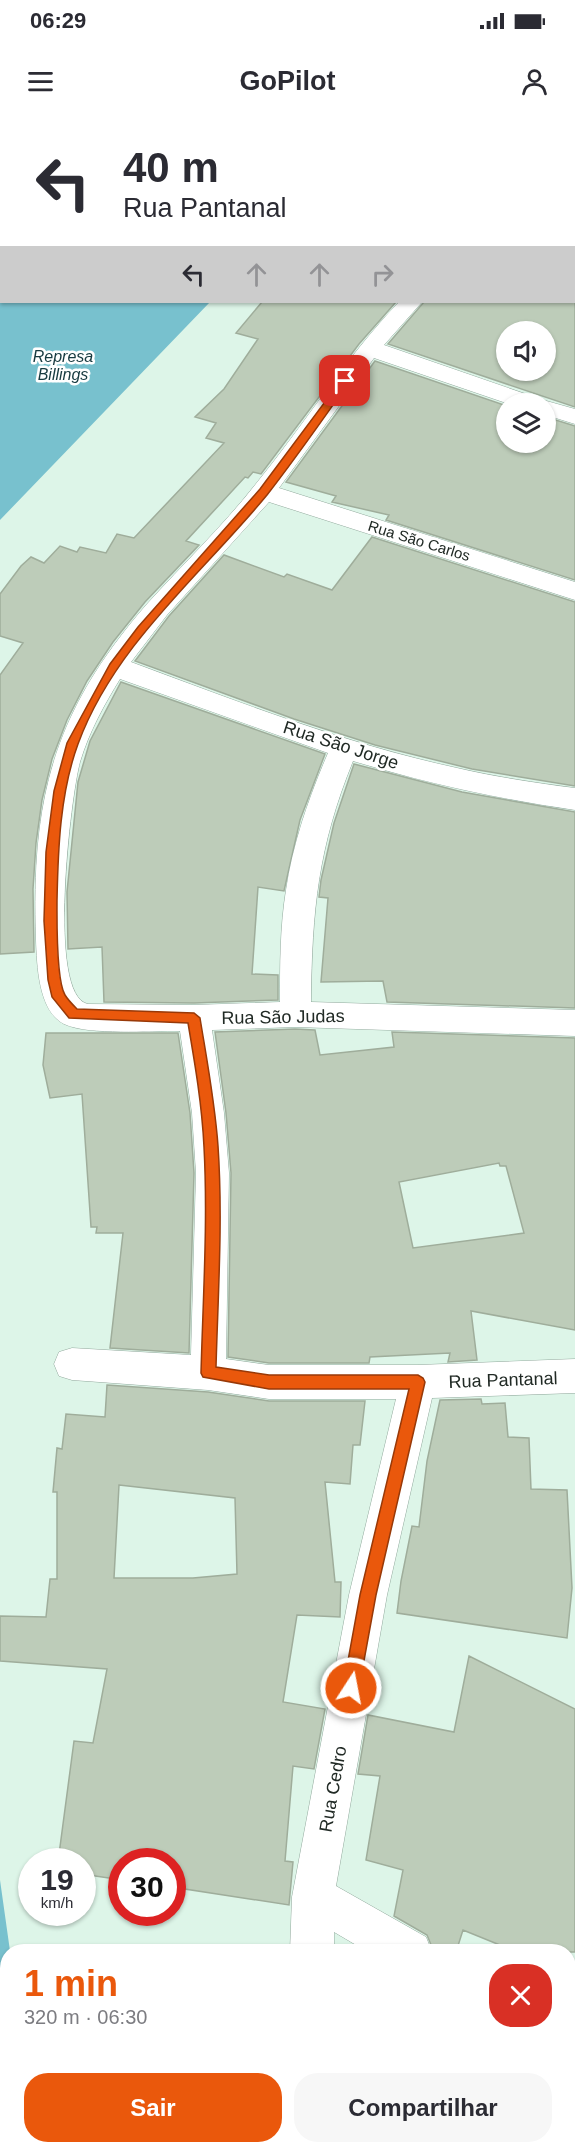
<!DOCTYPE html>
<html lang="pt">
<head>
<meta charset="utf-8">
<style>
  :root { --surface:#fff; --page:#f7f7f7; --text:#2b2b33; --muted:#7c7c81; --accent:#ea580c }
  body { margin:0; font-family:Arial,sans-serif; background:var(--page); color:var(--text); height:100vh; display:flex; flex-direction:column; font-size:22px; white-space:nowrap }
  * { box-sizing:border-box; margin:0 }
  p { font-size:20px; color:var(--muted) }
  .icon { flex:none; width:33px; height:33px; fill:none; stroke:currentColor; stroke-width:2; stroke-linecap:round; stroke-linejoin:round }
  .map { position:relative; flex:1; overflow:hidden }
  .side { position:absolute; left:0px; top:1824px; width:576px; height:210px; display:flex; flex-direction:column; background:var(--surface); border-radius:24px 24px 0 0; box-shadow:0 2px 4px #0004 }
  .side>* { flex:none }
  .top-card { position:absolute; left:0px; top:0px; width:576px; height:183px; box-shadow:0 2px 4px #0004; background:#fff; color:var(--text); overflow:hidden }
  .fabs { position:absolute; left:496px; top:201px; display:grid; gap:12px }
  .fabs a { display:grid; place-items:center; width:60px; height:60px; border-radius:50%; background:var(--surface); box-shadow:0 2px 4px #0004; font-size:30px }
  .speed { position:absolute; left:18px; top:1728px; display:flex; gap:12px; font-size:30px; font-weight:700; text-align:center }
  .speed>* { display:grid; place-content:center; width:78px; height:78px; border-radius:50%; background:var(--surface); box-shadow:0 2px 4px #0004; line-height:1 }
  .speed small { font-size:15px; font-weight:400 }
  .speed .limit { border:9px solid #d22; background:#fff; color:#111 }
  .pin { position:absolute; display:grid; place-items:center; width:51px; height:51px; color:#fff; margin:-26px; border-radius:12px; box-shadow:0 3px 9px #0006 }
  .me { position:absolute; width:66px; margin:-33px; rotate:11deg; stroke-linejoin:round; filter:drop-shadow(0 0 4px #0008) }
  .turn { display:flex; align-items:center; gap:21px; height:126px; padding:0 24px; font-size:27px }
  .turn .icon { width:78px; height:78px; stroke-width:2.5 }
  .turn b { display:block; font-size:42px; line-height:51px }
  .lanes { display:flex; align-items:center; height:57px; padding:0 24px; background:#0003; justify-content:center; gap:30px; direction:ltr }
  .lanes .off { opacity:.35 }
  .round { display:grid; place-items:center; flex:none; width:63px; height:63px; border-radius:24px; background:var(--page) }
  .head { display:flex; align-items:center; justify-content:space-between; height:102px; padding:0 24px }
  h1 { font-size:36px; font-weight:700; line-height:45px; color:var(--accent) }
  .cta { display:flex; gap:12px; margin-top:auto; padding:12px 24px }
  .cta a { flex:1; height:69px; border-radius:24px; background:var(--accent); color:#fff; font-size:24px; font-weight:700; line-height:69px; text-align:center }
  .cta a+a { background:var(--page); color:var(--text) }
  .status { display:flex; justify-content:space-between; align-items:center; height:42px; padding:0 30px; background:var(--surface); direction:ltr }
  .status svg { height:16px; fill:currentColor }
  header { display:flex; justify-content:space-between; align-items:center; height:78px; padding:0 24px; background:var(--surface); font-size:27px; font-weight:700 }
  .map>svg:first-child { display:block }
  .water { fill:#78c1ce }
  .building { fill:#bdccb9; stroke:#9fad9b; stroke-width:1.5; fill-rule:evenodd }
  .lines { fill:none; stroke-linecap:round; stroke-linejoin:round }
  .minor-casing { stroke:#92a99d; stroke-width:1 }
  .minor { fill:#fff; fill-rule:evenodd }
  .route { fill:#ea580c; stroke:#983908; stroke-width:1.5 }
  .labels { text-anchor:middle; stroke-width:5; stroke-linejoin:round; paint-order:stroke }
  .far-street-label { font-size:15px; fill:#212a25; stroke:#fff }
  .far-water-label { font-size:16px; font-style:italic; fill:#173a40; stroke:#fff }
  .street-label { font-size:18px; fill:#212a25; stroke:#fff }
</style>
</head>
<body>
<div class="status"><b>06:29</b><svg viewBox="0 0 49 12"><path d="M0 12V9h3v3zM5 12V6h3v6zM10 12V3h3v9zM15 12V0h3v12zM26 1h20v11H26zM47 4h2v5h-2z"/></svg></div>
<header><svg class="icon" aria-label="menu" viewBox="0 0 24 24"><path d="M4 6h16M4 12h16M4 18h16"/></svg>GoPilot<svg class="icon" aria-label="person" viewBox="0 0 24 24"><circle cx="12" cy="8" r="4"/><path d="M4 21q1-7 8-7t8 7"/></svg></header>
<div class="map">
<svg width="575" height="2034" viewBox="0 0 575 2034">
  <rect width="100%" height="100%" fill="#ddf5e8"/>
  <!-- water -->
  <path class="water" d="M0,0H575V6L574,2H2V182H210L0,400Z
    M0,1760L10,1831L8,1832V2026L39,2027L41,2034H0Z"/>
  <!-- building -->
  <path class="building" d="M575,138V287L388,224L424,182H574ZM507,212H546V250H507Z
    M262,182H396L359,224L261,354L253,352L248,358L245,357L186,421L199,425L145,482L113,522L87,561L67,600L52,639L42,680L36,723L33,769L34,832L0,834V555L23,523L0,516V474L21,446L31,437L44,443L60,426L77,432L80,427L106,433L117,414L134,418L224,323L206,318L216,303L195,297L224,269L258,219L236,213Z
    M375,241L507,286V322H546V297L575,306V460L386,400L389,395L332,382L336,376L286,362Z
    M372,417L575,482V666L472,649L375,625L294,599L135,541L169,496L224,435L284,457L287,454L332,470Z
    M121,562L325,634L300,700L284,771L258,767L252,854L278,855V880L194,883L104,882L102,827L68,829L67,772L78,662L90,621Z
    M354,644L462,672L575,692V888L387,882L383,861L321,862L328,778L319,777L321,760L334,703Z
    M295,909L315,910L320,935L394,927L392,912L575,918V1210L471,1191L477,1240L448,1242L450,1233L370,1237L369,1243H269L228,1237L231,1053L226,993L215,912ZM499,1043L500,1046H506L524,1113L413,1128L399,1062Z
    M46,913H178L190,993L194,1053L189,1233L110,1228L123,1113H96L97,1107H91L82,974L50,978L43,945Z
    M107,1265L208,1272L269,1281H365L360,1325H353L350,1364L325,1362L335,1462H341L340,1497L297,1495L283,1582L325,1589L314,1649L293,1646L285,1741L293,1742L289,1785L172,1767V1742H122V1760L82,1754V1742H58L74,1621L93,1623L107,1549L0,1541V1496L46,1497L50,1459H57V1372H53L57,1328L62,1329L66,1294L105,1297ZM119,1365L235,1378L237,1454L193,1458H114Z
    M481,1279L482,1284L505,1283L508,1317L529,1318L531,1369L567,1370L572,1468L567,1518L397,1493L401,1461L412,1406L419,1407L427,1341L440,1280Z
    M469,1536L575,1589V1832H517L463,1810L456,1832H434L427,1815L394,1796L403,1750L366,1740L380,1656L358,1654L368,1595L454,1612Z"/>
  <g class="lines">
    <!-- minor casing -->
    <g class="minor-casing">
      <path id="minor" d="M574,77H575V89H574Z
        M399,182H422L384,225L543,280L575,289V304L546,295V284H509L374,238L279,368L575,462V480L269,382L167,495L131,542C239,582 346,624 457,648C496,657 536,663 575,668V690C499,679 426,663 353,641C318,727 312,790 311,882L575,890V916L295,907L212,910L224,993L229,1053L226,1239L269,1245H418L575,1239V1273L432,1278L387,1475L336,1766L426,1817L432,1832H368L334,1812V1832H290L292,1777L349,1475L396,1279H269L208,1270L72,1260L59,1256L54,1244L59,1232L72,1228L191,1235L196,1053L192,993L180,911C150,910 90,916 64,904C38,891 37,844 36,820C31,679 53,592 147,484C183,444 222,407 255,365C305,304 345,238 399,182ZM120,559L328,633C309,677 293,723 286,770C280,807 280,845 280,882L194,885L88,884C46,876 71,675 80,642C89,612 104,585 120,559Z
        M575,1887V1940L571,1942L568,1941V1890Z
        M293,2026H339V2034H293Z"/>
    </g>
    <!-- minor -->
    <use href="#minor" class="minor"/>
  </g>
  <!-- route -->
  <path class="route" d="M342,259L350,261C323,299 296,338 267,375C202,454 114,525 78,624C60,673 58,729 57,781C57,800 56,860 65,875C68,880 73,885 77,889L194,893L200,898C207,941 215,983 218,1026C223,1099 218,1174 216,1247L269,1255H418L423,1258L425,1262L376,1475L359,1568L357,1574L351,1576L345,1574L343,1568L360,1475L409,1269H269L203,1257L201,1253C203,1178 208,1102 204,1027C202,985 195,944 188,903L69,898L52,877L48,860L44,801L46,732L54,671L67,623L110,544L138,507L260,369Z"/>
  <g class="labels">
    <!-- far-street labels -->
    <g class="far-street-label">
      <text transform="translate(419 421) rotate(17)" y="5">Rua São Carlos</text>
    </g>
    <!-- far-water labels -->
    <g class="far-water-label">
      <text x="63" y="242">Represa<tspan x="63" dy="18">Billings</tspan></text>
    </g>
    <!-- street labels -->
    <g class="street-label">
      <text transform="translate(341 625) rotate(18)" y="6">Rua São Jorge</text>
      <text transform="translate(283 897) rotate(-1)" y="6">Rua São Judas</text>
      <text transform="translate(503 1260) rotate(-2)" y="6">Rua Pantanal</text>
      <text transform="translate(333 1669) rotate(-80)" y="6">Rua Cedro</text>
    </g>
  </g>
</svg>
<div class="fabs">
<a><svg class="icon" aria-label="sound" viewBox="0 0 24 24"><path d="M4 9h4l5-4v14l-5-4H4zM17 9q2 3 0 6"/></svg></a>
<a><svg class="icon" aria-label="layers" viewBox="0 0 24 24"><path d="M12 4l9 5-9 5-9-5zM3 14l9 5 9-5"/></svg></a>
</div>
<div class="speed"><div>19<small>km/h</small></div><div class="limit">30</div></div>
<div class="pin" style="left:345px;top:261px;background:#d93025"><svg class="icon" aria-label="arrive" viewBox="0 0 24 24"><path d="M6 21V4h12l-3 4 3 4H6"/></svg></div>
<svg class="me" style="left:351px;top:1568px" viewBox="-20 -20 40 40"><circle r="17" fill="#ea580c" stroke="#fff" stroke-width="3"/><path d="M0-11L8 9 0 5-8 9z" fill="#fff"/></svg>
<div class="top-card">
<div class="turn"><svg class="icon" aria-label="left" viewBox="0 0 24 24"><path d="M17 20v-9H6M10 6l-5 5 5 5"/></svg><div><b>40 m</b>Rua Pantanal</div></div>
<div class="lanes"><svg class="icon" aria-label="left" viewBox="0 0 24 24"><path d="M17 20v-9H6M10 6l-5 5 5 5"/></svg><svg class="icon off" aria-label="ahead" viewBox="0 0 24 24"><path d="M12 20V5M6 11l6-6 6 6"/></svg><svg class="icon off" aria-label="ahead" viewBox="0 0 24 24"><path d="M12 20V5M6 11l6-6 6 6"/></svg><svg class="icon off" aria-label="right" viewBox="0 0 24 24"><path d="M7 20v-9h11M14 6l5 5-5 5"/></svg></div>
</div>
<section class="side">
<div class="head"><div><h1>1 min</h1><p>320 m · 06:30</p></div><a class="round" style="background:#d93025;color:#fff"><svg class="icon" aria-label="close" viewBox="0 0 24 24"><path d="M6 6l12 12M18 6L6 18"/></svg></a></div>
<div class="cta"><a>Sair</a><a>Compartilhar</a></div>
</section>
</div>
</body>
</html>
